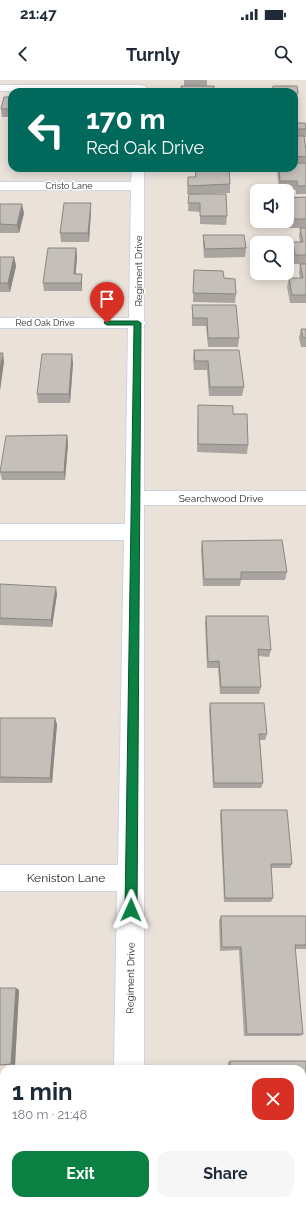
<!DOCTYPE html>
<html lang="en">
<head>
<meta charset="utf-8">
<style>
  :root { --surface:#fff; --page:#f6f6f7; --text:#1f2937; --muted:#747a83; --accent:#0b8043 }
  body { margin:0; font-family:Raleway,sans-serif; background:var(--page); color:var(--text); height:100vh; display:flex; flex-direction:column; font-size:15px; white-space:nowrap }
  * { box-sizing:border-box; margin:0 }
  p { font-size:13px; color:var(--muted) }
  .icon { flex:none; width:22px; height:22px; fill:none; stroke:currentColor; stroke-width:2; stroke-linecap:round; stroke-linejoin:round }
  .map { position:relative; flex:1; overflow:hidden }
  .details { position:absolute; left:0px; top:985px; width:306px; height:140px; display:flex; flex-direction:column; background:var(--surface); border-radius:12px 12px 0 0; box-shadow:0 2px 10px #0003 }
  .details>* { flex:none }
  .guide { position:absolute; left:8px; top:8px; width:290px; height:84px; border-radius:12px; box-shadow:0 2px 10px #0003; background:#00695c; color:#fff; overflow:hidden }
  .tools { position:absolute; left:250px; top:104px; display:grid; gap:8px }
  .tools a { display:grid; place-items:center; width:44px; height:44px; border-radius:8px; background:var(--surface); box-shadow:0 2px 10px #0003; font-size:20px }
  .pin { position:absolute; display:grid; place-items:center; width:34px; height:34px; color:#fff; margin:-41px -17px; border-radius:50% 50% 50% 0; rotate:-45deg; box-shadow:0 0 4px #0007 }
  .pin .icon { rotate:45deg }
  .me { position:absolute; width:44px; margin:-22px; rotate:1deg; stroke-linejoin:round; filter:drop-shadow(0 0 3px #0008) }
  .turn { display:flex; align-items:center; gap:14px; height:84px; padding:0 12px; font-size:18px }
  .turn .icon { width:52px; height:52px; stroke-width:2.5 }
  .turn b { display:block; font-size:28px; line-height:34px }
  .round { display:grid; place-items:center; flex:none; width:42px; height:42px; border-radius:12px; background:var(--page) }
  .headline { display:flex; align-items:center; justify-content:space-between; height:68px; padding:0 12px }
  h1 { font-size:24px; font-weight:700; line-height:30px }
  .primary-button { display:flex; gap:8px; margin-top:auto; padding:8px 12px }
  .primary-button a { flex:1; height:46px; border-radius:12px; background:var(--accent); color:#fff; font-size:16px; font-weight:700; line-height:46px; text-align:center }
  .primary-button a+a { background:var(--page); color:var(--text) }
  .status { display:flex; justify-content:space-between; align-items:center; height:28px; padding:0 20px; background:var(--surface); direction:ltr }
  .status svg { height:11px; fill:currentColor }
  header { display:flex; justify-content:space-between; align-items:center; height:52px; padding:0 12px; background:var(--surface); font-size:18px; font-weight:700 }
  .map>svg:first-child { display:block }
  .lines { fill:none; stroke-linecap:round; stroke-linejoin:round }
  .minor-casing { stroke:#ced3e1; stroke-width:2 }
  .minor { fill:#fff; fill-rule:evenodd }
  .wall { fill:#a9a49f }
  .shaded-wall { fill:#8a8682 }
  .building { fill:#c5bfb9; stroke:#8a8682 }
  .route { fill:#0b8043; stroke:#07532c }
  .labels { text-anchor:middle; stroke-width:3; stroke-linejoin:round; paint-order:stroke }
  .far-street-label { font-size:9px; fill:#282828; stroke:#fff }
  .street-label { font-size:10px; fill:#282828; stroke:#fff }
  .near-street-label { font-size:12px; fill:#282828; stroke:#fff }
</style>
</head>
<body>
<div class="status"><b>21:47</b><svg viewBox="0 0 49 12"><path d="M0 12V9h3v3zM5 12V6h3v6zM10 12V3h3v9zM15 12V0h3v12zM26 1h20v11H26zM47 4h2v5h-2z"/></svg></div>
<header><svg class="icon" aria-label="back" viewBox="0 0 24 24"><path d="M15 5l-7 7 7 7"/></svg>Turnly<svg class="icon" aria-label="search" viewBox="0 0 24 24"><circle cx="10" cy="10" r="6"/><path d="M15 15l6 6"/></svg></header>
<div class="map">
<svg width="306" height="1125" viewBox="0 0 306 1125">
  <rect width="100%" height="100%" fill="#eae2d9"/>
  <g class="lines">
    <!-- minor casing -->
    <g class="minor-casing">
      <path id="minor" d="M0,5H141L145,6L147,8L145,10L141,11H0Z
        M132,88H144V241L146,243L144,245V411H306V425H144V989H114L117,811H0V785H118L124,460H0V444H125L128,248H0V238H129L131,110H0V102H131Z
        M112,1121H144V1125H112Z"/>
    </g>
    <!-- minor -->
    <use href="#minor" class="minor"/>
  </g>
  <!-- wall -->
  <path class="wall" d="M184,0H207V6L214,12H181V6H184Z
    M273,6L298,13L297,21H294V12H259V9H272Z
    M12,17V37H2L1,29Z
    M294,49H306V57H304L306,71V114H296V110L279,109L277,91V88H294Z
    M195,88H229L230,104V113L200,114L227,136L226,145L200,144V132L188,131L189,114H187L188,97H195Z
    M306,117V148H289L287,139V118Z
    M0,124L24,133L19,153H0Z
    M91,131L89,162H61L60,153Z
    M300,148H306V184H293L291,170L293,162H300L299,156Z
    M203,155L246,168L245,177L204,178L203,164Z
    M76,168L77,177L75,194L82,202V211H44L43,203Z
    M0,177H14L16,186L10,212H0Z
    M300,184H306V223H290L287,207L289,198H300L299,193Z
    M194,190L224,198L236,214L235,223L193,222Z
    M192,225L239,258L238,267H208L206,246H192Z
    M301,249H306V267H301L299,258Z
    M194,270L244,307L242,316H209L207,290H194L193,279Z
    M73,283L70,323H38L37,314Z
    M198,325L233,334L248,365L247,374L197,372Z
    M67,355L68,364L65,400H2L0,392Z
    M202,461L287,492L285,500H241L240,506H203L201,469Z
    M0,504L57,514L52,547L0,545Z
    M206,536L271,570L269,577L258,576L261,607L259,614H220L218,588H207L205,543Z
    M210,623L267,654L265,660H260L263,703L261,708H213L209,630Z
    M0,638L57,644L52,703H0Z
    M221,730L292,784L290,788H271L273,818L271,822H224L220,735Z
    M221,836H306V869H295L303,954L300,956H244L239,870L220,871L219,840Z
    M0,908H16L19,910L15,985H0Z
    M230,981L302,989H228V982Z"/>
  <!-- shaded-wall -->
  <path class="shaded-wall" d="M91,123V131L89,162L88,153Z
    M22,124L24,133L19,153L17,145Z
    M76,168L77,177L75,203L74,194Z
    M14,177L16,186L10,212L8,203Z
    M82,194V211L81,203Z
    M3,273L4,282L0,311V290Z
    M72,274L73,283L70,323L69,314Z
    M67,355L68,364L65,400L64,392Z
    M56,507L57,514L52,547L51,540Z
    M55,638L57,644L52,703L50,698Z
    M16,908L19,910L15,985L11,984Z"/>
  <!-- building -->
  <path class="building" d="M181,6H214V12H192V11H182Z
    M273,6H297L298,13H294V12H260L259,9H273Z
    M4,17H12V29H1Z
    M294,38L295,43H305L306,49H294Z
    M294,56H304L306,71V77L294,76Z
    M294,83H306V106H298L297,101H280L279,88H294Z
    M195,88H229L230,104L188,106V97H196Z
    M189,114H226L227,136H200V123H188Z
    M306,117V139H291L287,125V118Z
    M64,123H91L88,153H60Z
    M0,124H22L17,145L0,144Z
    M300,148H306V175H295L293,162H303Z
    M203,155H244L246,168L205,169Z
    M48,168H76L74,194H82L81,203H43Z
    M0,177H14L8,203H0Z
    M300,184H306V215H292L289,198H303Z
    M194,190L223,191L224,198L235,199L236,214L193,213Z
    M192,225H236L239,258H208L207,238H193Z
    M301,249H306V258H303Z
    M194,270H239L244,307H210L208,281H195Z
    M0,273H3L0,290Z
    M42,274H72L69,314H37Z
    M198,325L233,326V334H247L248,365L198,364Z
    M67,355L64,392H0L6,356Z
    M282,460L287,492H241V499H204L202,461Z
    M0,504L56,507L51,540L0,538Z
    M206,536H268L271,570L258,569L261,607H221L219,581L208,582Z
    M210,623H264L267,654H259L263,703H214Z
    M0,638H55L50,698L0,697Z
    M221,730H287L292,784H271L273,818H225Z
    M221,836H306V865H295L303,954H247L241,867H222Z
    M0,908H16L11,984L0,985Z
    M230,981H306V1046H302V989H230Z"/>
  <!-- route -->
  <path class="route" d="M105,241H138L141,243L137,830L135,834L131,835L127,834L125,830L134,245H107L104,243Z"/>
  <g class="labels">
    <!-- far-street labels -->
    <g class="far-street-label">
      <text x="69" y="109">Cristo Lane</text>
      <text x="45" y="246">Red Oak Drive</text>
    </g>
    <!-- street labels -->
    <g class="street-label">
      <text transform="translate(138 191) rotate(-90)" y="4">Regiment Drive</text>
      <text x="221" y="422">Searchwood Drive</text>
      <text transform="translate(130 898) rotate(-89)" y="4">Regiment Drive</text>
    </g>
    <!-- near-street labels -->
    <g class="near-street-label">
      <text x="66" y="802">Keniston Lane</text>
    </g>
  </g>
</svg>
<div class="tools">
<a><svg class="icon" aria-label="sound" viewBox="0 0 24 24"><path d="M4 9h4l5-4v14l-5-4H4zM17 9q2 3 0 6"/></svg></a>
<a><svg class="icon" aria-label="search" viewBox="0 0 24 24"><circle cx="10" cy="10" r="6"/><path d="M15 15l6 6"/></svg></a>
</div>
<div class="pin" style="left:107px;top:243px;background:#d93025"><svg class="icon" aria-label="arrive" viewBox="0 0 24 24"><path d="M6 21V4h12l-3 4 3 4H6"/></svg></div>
<svg class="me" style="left:131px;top:830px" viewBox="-20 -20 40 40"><path d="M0-17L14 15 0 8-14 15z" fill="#0b8043" stroke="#fff" stroke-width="4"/></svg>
<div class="guide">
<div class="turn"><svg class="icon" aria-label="left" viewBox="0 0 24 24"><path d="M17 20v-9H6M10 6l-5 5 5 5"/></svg><div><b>170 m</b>Red Oak Drive</div></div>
</div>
<section class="details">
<div class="headline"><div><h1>1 min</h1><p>180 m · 21:48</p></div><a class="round" style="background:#d93025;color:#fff"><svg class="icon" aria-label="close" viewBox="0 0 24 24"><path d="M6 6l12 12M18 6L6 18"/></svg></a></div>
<div class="primary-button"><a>Exit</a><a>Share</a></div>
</section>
</div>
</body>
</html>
